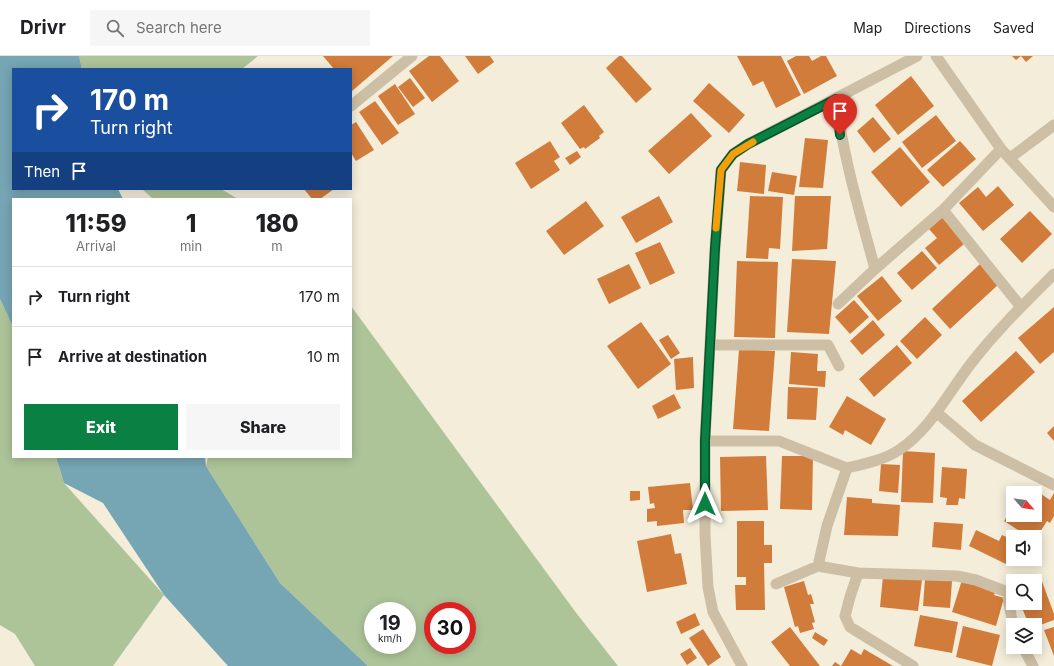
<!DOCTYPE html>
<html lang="en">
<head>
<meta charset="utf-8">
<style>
  :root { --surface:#fff; --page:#f6f6f6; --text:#202124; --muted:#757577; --line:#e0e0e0; --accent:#0b8043 }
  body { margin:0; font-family:Inter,sans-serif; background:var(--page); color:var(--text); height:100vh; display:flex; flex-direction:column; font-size:15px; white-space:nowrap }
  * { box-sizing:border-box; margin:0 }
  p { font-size:13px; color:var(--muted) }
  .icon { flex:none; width:22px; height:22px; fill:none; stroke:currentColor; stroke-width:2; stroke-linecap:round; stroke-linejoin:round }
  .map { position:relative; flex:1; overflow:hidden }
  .details { position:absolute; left:12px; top:142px; width:340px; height:260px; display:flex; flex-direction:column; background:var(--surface); border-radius:0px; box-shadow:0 2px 10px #0003 }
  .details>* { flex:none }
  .guide { position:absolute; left:12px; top:12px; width:340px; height:122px; border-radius:0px; box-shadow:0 2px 10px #0003; background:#1a4fa0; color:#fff; overflow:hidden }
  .needle { width:26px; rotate:118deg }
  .tools { position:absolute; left:1006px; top:430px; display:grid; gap:8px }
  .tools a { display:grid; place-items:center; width:36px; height:36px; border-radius:0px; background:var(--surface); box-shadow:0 2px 10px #0003; font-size:20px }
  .speed { position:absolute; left:364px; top:546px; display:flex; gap:8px; font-size:20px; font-weight:700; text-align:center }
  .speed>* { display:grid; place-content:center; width:52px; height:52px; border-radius:50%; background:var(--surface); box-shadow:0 2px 10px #0003; line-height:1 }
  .speed small { font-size:10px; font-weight:400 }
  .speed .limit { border:6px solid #d22; background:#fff; color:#111 }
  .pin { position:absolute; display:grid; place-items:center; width:34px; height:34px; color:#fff; margin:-41px -17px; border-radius:50% 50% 50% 0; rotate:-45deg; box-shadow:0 0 4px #0007 }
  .pin .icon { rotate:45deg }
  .me { position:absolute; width:44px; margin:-22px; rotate:0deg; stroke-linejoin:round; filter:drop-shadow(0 0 3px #0008) }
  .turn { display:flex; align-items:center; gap:14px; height:84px; padding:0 12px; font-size:18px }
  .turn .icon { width:52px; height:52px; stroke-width:2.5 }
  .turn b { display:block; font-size:28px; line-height:34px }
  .then { display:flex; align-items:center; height:38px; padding:0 12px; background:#0003; gap:8px; font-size:15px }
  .eta { display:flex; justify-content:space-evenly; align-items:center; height:68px; text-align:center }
  .eta b { font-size:24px; font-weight:800; line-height:28px }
  .button { display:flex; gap:8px; margin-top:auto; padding:8px 12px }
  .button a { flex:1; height:46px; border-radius:0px; background:var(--accent); color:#fff; font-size:16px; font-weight:800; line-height:46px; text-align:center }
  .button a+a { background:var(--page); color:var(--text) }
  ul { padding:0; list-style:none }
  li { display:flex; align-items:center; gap:12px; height:60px; padding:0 12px; border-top:1px solid var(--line) }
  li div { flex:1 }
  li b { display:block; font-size:15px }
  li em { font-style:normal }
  header { display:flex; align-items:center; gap:24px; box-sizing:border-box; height:56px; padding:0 20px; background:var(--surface); border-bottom:1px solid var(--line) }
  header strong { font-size:19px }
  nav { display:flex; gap:22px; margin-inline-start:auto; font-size:14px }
  .search { width:280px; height:36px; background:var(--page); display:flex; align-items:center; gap:10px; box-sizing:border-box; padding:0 14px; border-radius:0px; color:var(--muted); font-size:15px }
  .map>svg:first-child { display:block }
  .green { fill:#adc499; fill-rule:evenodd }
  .water { fill:#76a5b4 }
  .building { fill:#d17c3b }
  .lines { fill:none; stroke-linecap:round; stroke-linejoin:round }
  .minor { stroke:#cdbfa5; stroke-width:11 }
  .route-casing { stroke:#07532c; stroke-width:10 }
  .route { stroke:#0b8043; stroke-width:7 }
  .slow { stroke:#f59e0b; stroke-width:7 }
</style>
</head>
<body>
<header>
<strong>Drivr</strong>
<div class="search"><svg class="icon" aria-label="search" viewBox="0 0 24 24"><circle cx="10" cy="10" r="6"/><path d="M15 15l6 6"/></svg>Search here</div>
<nav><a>Map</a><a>Directions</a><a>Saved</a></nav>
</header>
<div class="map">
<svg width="1054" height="610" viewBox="0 0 1054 610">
  <rect width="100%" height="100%" fill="#f4edda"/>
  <!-- green -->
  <path class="green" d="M79,0H258L242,13H82Z
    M142,133H221L238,143H153Z
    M0,243L13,271V401H56L64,427L164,539L113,610H35L15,578L0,569Z
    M351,250L577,558L618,610H368L280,527L206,410L208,401H351ZM373,555H407V589H373ZM433,555H467V589H433Z"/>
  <!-- water -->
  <path class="water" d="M0,0H79L82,13H13V133H118L123,143H13V271L0,243Z
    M56,401H205L206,410L280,527L368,610H228L164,539L103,447L64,427Z"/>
  <!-- building -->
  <path class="building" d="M323,0H393L352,35L351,13H334Z
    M429,0H440L459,25L432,46L409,15Z
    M465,0H490L494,6L478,18Z
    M619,0H622L652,33L636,47L606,12Z
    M737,0H781L801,39L776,52L763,25L753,30Z
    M796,0H809L812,5L821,0H826L837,20L804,38L787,5Z
    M1012,0H1033L1026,6L1021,0L1016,4Z
    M911,20L934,50L898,79L875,49Z
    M410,22L425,42L413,51L398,31Z
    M709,27L745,59L729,77L693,45Z
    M395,28L415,58L398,69L378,40Z
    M375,45L399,77L382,89L359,56Z
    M584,49L604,76L599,80L600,82L585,93L584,91L580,93L561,67Z
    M691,57L712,80L669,118L648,95Z
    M936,59L956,85L922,112L902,86Z
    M873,61L891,83L874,97L857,75Z
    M356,66L374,94L356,105L351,97V69Z
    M805,82L828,84L823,132L799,131Z
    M550,85L560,101L554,105L560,114L531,133L515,107Z
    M960,85L976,103L943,131L927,114Z
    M900,91L930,126L901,151L871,116Z
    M577,95L581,101L570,109L565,102Z
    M740,106L766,109L764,138L737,135Z
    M772,116L797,120L794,139L768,135Z
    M998,130L1014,149L983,175L959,147L978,131L986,141Z
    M304,133H334L320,143H312Z
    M659,140L673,166L636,187L621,161Z
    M750,140L783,141L780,193L769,192L768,203L746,202Z
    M795,140H831L827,193L792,195Z
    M586,145L604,170L564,199L546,175Z
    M1030,155L1052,178L1022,207L1000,183Z
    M944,159L964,188L939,209L925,192L937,182L929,173Z
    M660,186L675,217L650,229L635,197Z
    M922,195L937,212L912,234L897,217Z
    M792,203L836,205L829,278L787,276Z
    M737,205L778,206L775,282L734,281Z
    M629,208L641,232L609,248L597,223Z
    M980,208L999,228L950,273L932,253Z
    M882,220L902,245L878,265L857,240Z
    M854,244L869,261L850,278L835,261Z
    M1054,251V296L1040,308L1018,282Z
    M925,261L942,279L917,303L900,285Z
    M873,264L885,279L862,299L850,285Z
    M641,266L671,308L638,333L607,290Z
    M668,279L680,297L671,303L659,284Z
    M897,289L912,307L874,341L859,323Z
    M739,293L775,295L769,375L733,373Z
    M1016,295L1035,316L981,366L962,345Z
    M791,296L818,298L817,315H826L825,331L789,328Z
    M693,301L694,332L676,334L674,303Z
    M788,331L818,332L816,364L787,363Z
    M674,338L681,352L658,363L652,350Z
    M847,340L886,363L871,389L845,374L843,379L829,371Z
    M1054,370V385L1047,377Z
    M903,395L935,397L933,447L901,446Z
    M766,400L768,454L721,455L720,401Z
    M782,400H813L812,454L780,453Z
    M881,408L900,409L898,437L879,435Z
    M942,411L967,413L965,443L959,442L958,449H946L947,442L940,441Z
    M690,427L693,454H683L684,467L657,470V465L647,466V453L655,452L654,447L650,448L648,431Z
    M1035,434L1050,444L1054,437V460L1050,467L1047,465L1035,484V481H1029L1004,465L1013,451V459H1035L1034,437Z
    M630,435H640V444L630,445Z
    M847,441L872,443V447L900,449L898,480L844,479Z
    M737,465H764V489H772V507H764L765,554H736L735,529H746V521H737Z
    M934,466L963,468L961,494L932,491Z
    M976,474L999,485L1002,479L1013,484L1010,491L1013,492V504L1010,510L969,490Z
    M671,478L675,498L681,497L687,528L647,536L637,485Z
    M883,520L922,524L918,555L880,551Z
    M1040,520L1054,558V564L1035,571V569H1029L1020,547H1035V525H1027Z
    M925,523L952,525L950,552L923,550Z
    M962,524L996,534L994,539L1004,542L996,570L952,556Z
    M804,525L808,539L811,538L814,548H810L815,566L812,567L814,573L800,577L798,570L795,571L784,531Z
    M695,557L700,569L681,578L676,566Z
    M920,559L958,566L952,597L914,590Z
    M963,570L1000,579L992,610L956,601Z
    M790,571L820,610H790L771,586Z
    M1054,571V600L1044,574Z
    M703,573L721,601L708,610L689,582Z
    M815,576L828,584L824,590L812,582Z
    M690,592L697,602L687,609L680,598Z
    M851,593L861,599L864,593L893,610H832L835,606L841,610Z"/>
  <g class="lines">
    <!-- minor -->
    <path class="minor" d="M936,0L1001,93L1054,151
      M836,43C843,101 860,157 875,213L943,154L1001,93
      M351,50L412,0
      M1010,102L1054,69
      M943,154L1021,251
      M838,248L875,213
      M710,289H828L839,310
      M936,356L975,389L1054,429
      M705,385H779L847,412L827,470L818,510L776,528
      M847,412C864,408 884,404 899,394C931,373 949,335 973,305C997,274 1026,246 1054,218
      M818,510L858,517
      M1023,591L1033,610
      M742,610L713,556L708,531L705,479V385L715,193L721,114L733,98L748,88L917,0
      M913,610L850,571L845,560L850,541L858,517L957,520L976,524L1007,536L1013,570"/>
  </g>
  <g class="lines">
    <!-- route casing -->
    <g class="route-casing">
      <path id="route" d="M705,448V385L715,192L721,114L733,98L748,88L836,43L840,79"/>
    </g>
    <!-- route -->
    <use href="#route" class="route"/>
    <!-- slow -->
    <path class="slow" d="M716,172L721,114L733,98L753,86"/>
  </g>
</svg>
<div class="tools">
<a><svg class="needle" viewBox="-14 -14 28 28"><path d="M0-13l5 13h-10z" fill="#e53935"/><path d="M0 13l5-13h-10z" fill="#757577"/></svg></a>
<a><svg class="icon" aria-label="sound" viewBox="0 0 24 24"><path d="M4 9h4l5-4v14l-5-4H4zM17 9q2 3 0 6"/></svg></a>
<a><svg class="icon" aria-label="search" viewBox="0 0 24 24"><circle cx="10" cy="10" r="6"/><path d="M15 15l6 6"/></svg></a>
<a><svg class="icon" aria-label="layers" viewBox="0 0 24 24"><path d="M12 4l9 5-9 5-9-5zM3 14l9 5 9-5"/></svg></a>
</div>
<div class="speed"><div>19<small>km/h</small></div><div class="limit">30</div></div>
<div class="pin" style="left:840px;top:79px;background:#d93025"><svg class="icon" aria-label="arrive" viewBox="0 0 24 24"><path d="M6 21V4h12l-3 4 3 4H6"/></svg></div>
<svg class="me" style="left:705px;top:448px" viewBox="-20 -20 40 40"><path d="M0-17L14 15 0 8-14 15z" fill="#0b8043" stroke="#fff" stroke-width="4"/></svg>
<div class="guide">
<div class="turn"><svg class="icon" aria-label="right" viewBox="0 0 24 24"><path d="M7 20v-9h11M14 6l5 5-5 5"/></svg><div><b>170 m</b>Turn right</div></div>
<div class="then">Then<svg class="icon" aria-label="arrive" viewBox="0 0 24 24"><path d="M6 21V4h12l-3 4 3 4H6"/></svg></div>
</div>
<section class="details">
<div class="eta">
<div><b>11:59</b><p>Arrival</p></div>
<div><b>1</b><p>min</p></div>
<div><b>180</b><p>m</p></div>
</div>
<ul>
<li><svg class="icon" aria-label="right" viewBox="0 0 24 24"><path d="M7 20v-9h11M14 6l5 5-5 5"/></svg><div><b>Turn right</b></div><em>170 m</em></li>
<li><svg class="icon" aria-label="arrive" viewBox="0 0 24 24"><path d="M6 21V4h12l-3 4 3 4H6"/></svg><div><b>Arrive at destination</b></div><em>10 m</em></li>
</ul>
<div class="button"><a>Exit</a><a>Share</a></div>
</section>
</div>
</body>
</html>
